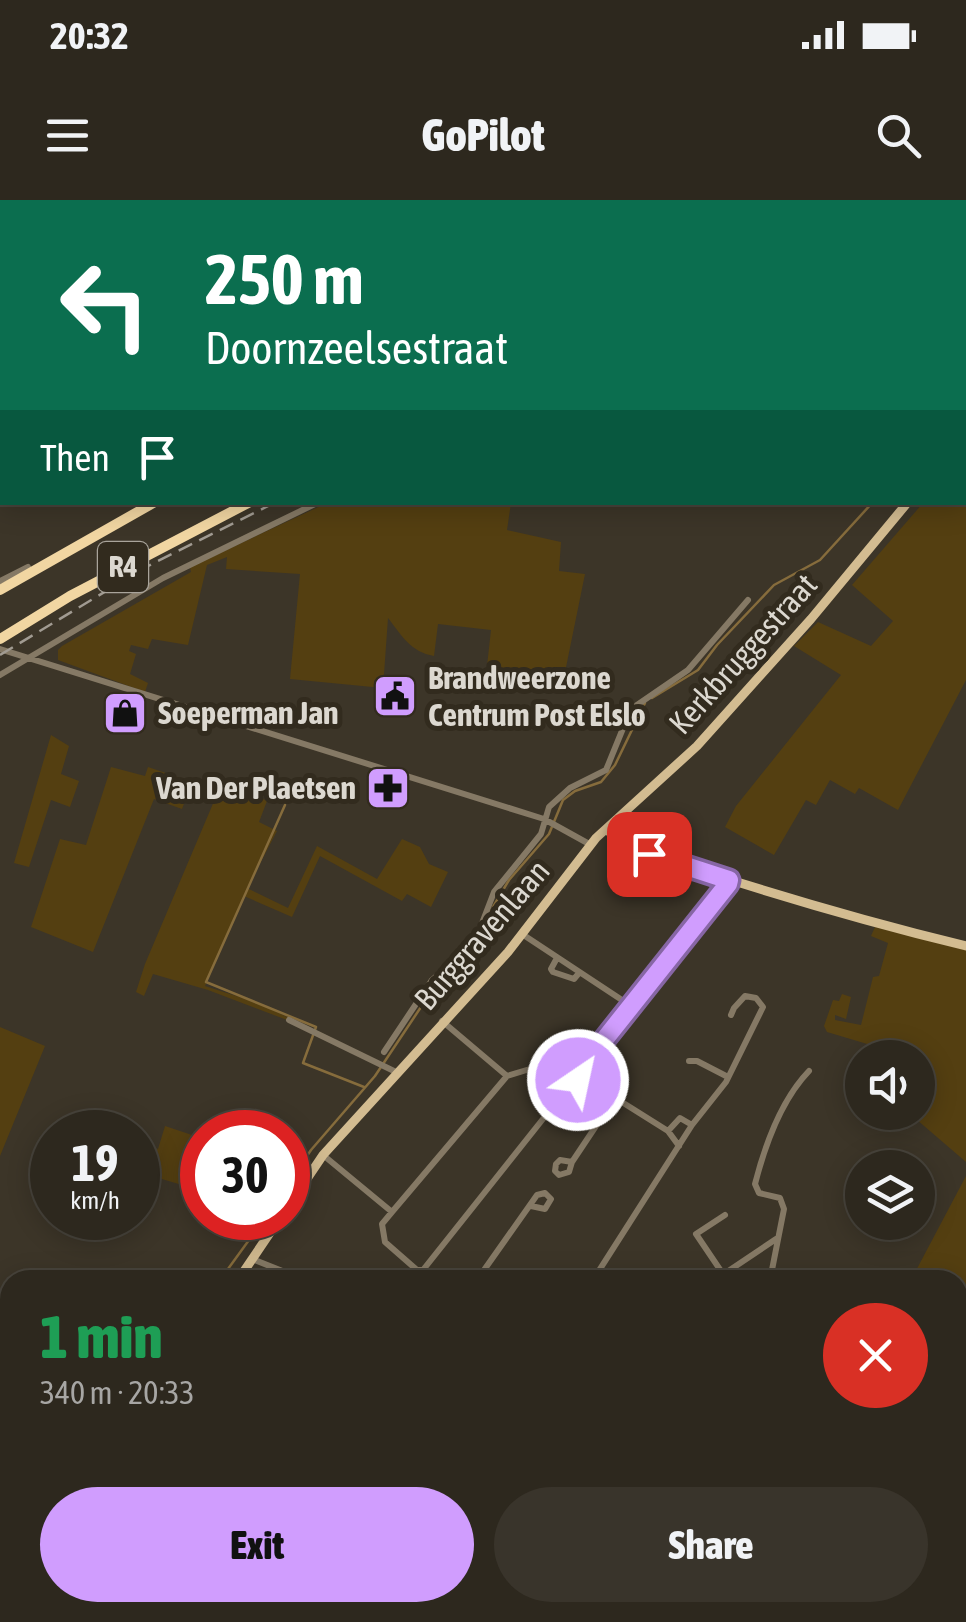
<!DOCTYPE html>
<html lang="en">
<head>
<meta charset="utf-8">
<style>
  :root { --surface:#2d281e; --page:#39342b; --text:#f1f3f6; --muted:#a7a6a4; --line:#48443c; --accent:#d09dfe }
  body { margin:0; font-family:"Asap Condensed",sans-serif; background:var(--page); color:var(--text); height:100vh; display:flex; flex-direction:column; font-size:38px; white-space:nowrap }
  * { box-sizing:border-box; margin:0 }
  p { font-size:32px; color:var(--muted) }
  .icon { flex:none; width:55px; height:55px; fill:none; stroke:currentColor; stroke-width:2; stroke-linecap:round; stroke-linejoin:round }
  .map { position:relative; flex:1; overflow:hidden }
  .details { position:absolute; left:0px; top:1070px; width:968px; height:352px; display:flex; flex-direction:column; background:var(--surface); border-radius:30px 30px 0 0; box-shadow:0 5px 25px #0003,0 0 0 2px var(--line) }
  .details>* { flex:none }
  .guide { position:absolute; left:0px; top:0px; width:968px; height:305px; box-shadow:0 5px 25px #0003,0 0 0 2px var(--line); background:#0b6e4f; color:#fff; overflow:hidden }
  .buttons { position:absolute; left:845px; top:840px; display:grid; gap:20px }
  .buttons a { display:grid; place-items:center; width:90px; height:90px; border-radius:50%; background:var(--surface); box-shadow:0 5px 25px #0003,0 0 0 2px var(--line); font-size:50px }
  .speed { position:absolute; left:30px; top:910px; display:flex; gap:20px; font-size:50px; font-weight:700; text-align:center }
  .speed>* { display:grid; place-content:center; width:130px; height:130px; border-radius:50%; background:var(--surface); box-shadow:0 5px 25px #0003,0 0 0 2px var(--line); line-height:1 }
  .speed small { font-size:25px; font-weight:400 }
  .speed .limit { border:15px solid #d22; background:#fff; color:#111 }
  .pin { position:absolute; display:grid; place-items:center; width:85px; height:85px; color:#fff; margin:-42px; border-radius:20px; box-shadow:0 5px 15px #0006 }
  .me { position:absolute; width:110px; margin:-55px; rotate:34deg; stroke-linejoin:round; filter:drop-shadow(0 0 8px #0008) }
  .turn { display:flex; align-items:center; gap:35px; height:210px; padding:0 40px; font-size:45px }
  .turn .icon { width:130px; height:130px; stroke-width:2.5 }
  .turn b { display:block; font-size:70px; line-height:85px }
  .then { display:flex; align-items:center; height:95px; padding:0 40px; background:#0003; gap:20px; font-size:38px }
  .round { display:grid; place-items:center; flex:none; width:105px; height:105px; border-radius:52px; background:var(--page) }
  .headline { display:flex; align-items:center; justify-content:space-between; height:170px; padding:0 40px }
  h1 { font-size:60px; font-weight:800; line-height:75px; color:#1e9e55 }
  .button { display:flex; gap:20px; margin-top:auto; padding:20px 40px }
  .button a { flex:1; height:115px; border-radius:60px; background:var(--accent); color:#111; font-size:40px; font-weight:800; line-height:115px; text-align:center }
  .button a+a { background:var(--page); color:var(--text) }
  .status { display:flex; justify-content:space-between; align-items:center; height:70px; padding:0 50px; background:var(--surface); direction:ltr }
  .status svg { height:28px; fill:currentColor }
  header { display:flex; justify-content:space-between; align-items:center; height:130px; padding:0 40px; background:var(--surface); font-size:45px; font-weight:800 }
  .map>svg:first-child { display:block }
  .green { fill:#543f11 }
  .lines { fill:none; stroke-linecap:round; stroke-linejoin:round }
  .stream { stroke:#866c3c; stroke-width:2.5 }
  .minor { stroke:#857965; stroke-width:6 }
  .major { stroke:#d3bc91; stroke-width:9 }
  .highway { stroke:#f1d6a2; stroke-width:10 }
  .rail { stroke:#a19b92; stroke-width:2.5; stroke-dasharray:15 8; stroke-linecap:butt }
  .route-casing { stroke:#8766a5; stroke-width:25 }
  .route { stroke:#d09dfe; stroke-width:18 }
  .labels { text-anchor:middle; stroke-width:10; stroke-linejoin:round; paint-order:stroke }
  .shield { fill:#322b1e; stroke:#a9a49b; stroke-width:2.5 }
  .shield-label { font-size:30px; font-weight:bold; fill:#dcd8d0 }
  .street-label { font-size:32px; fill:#dcd8d0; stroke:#322b1e }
  .poi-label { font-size:32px; font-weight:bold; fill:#dcd8d0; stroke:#322b1e; text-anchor:start }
</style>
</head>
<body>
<div class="status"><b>20:32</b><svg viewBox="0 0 49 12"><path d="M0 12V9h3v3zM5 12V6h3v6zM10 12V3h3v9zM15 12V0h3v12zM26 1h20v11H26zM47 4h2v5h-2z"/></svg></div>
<header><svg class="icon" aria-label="menu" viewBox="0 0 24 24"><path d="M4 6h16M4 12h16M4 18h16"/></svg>GoPilot<svg class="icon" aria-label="search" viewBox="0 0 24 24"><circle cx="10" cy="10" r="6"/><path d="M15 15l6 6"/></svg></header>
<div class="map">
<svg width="966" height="1422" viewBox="0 0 966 1422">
  <rect width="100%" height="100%" fill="#3c3528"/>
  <!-- green -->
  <path class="green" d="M418,0H837V2H418Z
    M966,255V480L898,610L859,588L855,594L830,580L816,605L806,600L774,655L725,627L736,606L841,475L794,446L818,422L871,446L893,421L852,385L923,303L965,302Z
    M327,303H511L507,330L561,342L559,371L585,374L563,482L487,466L491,430L438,424L434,456C411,452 402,436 388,418L383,488L290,479L300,374L226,369L227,357L207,365L188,445L152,439L148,449L131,445L129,451L136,454L130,474L148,483L145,492L58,460V450L62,446L191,372L190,367Z
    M51,535L69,546L61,574L79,581L70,607L51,600L29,667L14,663Z
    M111,567L145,576L148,567L192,582L182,609L154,599L93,752L31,727L60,639L86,645Z
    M223,580L267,601L259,622L277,631L247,688L288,708L317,646L377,679L402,639L420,647L429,664L448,672L431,707L407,694L402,701L320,656L292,717L244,696L205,786L255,802L324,834L208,790L153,774L144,796L136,792L145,764Z
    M875,727L966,750V962L909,913L918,912V858L871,857L874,846L827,832L824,826L833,800L839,801L842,794L851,797L846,819L835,815V820L861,825L873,777L879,776L888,743L871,736Z
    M0,827L45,846L0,956Z
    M165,926L192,935L185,957L202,963L199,990L138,972V942L158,949Z
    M966,976V1422H314L319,1412H958V1080H911Z
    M0,1153L10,1154V1320L0,1323Z"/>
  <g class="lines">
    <!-- stream -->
    <path class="stream" d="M965,65H966
      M965,204L966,203
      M965,280L966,281
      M652,498L698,470L717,445L774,385L820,360L873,302
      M285,605L206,782L316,827L303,863L364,887
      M288,984L311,950L375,876L435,786L476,751L493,707L509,680L549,634L563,600L575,591L601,582L615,565L645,503
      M220,1080L265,1018
      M0,1314L10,1311"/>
    <!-- minor -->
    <path class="minor" d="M76,0L81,2
      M88,2L89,0
      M164,2V0
      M0,93L2,96
      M965,136H966
      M0,181L2,170
      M0,289L2,290
      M0,381L28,367
      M0,449L544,619L591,645
      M0,475L163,378L319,302
      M522,734L631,806
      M557,758L551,769L553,772L574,779L579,773
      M289,820L396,872
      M384,852L432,780L474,744L494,692L541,634L549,607L570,588L606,570L626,521L637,505L688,470L748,400
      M689,861H697L728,877
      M507,876L530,869L562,895
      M582,877L668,931L679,946
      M668,931L680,918L692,925
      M323,955L392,1012L382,1024L385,1042L417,1070H423L562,895L572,882L582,877L585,864L726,687L729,680
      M572,962L560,960L556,964L555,971L559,975L569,972L572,962L614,899
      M392,1012L507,876L442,821
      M252,1059L305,1080
      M723,1074L696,1034L725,1015
      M477,1080L537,995L545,993L551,999L545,1009L531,1006
      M593,1080L692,925L726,882L763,807L756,798L745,796L734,808L731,815
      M715,1080L776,1039
      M770,1080L784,1009L780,998L759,993L755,984C765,945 781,900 809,871"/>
    <!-- major -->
    <path class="major" d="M965,237L966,236
      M606,629C632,656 677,663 712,674C796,701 880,725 966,746
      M288,1007L323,955L508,752L596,638L697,546L811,419L908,302
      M238,1080L280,1018
      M0,1330L10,1327"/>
    <!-- highway -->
    <path class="highway" d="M965,78H966
      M965,92H966
      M0,390L155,302
      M0,439L70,396L250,302"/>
    <!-- rail -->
    <path class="rail" d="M965,119H966
      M0,455L146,367L276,302"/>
  </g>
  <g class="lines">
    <!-- route casing -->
    <g class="route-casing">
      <path id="route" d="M578,880L582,878L585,864L728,684L729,680L649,654"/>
    </g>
    <!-- route -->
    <use href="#route" class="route"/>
  </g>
  <!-- icons -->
  <defs>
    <g id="civic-square" transform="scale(2.25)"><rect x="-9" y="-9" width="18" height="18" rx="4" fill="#d09dfe" stroke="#322b1e"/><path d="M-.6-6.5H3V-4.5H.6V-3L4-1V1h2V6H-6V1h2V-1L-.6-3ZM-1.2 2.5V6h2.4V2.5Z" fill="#111"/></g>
    <g id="shop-square" transform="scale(2.25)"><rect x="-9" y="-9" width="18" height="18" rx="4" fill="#d09dfe" stroke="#322b1e"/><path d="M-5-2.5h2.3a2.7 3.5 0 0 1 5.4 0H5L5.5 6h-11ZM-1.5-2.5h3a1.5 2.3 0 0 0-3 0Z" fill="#111"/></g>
    <g id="pharmacy-square" transform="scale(2.25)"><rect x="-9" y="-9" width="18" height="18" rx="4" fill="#d09dfe" stroke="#322b1e"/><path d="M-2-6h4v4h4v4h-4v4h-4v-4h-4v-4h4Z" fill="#111"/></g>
  </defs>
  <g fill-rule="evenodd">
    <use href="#civic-square" x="395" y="496"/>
    <use href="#shop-square" x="125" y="513"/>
    <use href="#pharmacy-square" x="388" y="588"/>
  </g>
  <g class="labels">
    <!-- shield labels -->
    <rect class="shield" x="98" y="342" width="50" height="50" rx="8"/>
    <g class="shield-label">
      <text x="123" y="377">R4</text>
    </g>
    <!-- street labels -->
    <g class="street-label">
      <text transform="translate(743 454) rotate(-48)" y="11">Kerkbruggestraat</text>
      <text transform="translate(482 735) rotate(-49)" y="11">Burggravenlaan</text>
    </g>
    <!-- poi labels -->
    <g class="poi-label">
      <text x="428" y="489">Brandweerzone<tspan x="428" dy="37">Centrum Post Elslo</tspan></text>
      <text x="158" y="524">Soeperman Jan</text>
      <text x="356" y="599" text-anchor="end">Van Der Plaetsen</text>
    </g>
  </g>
</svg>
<div class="buttons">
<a><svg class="icon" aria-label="sound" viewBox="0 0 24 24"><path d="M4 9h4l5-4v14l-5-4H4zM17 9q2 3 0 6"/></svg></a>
<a><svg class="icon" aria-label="layers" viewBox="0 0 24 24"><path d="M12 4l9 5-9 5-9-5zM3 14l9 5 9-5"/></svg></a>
</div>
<div class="speed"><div>19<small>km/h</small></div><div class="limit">30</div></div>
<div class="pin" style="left:649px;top:654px;background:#d93025"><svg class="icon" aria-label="arrive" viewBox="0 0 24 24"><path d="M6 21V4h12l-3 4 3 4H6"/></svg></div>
<svg class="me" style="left:578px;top:880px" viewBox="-20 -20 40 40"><circle r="17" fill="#d09dfe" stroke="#fff" stroke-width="3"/><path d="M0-11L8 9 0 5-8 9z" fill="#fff"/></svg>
<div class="guide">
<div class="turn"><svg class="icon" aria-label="left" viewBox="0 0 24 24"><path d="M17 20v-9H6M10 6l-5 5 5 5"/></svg><div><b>250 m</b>Doornzeelsestraat</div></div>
<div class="then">Then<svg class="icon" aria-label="arrive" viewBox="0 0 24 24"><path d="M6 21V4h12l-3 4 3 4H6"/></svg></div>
</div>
<section class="details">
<div class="headline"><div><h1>1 min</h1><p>340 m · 20:33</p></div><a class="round" style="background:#d93025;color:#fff"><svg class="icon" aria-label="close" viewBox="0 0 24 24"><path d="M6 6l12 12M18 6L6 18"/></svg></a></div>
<div class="button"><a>Exit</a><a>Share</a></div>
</section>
</div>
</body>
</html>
